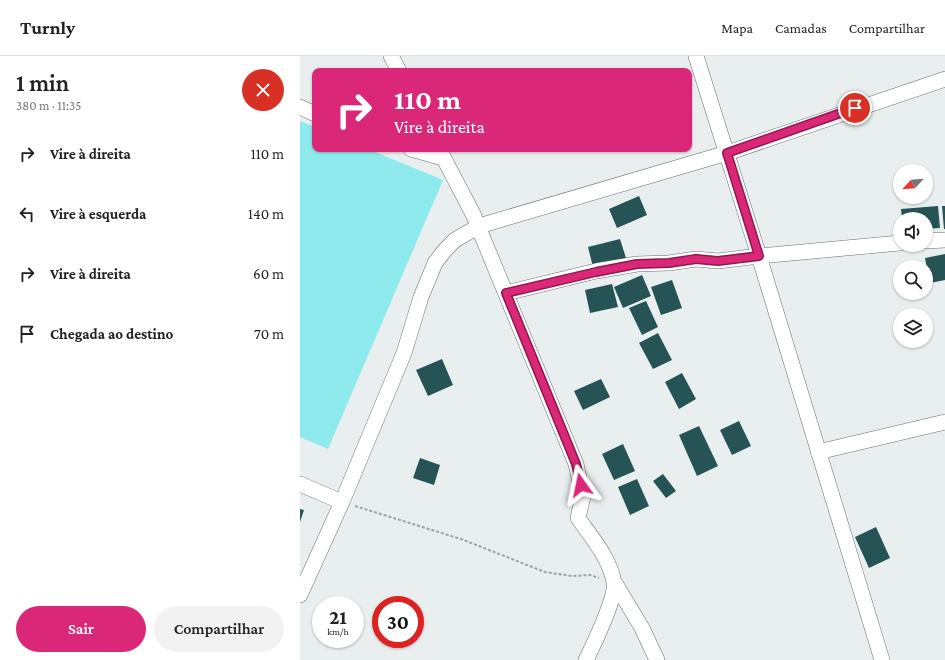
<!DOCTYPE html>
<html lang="pt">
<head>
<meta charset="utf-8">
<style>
  :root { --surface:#fff; --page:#f2f2f2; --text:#202124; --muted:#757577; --line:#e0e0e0; --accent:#db2777 }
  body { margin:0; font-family:"Crimson Pro",serif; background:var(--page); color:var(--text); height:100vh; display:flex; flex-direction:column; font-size:15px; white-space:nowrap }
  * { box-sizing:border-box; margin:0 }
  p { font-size:13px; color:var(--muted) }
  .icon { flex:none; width:22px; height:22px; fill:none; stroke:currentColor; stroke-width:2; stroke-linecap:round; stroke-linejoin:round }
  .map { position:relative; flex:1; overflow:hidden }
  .side { display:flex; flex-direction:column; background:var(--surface); width:300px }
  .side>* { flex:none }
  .guide { position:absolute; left:12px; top:12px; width:380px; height:84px; border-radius:8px; box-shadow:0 1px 3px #0004; background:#db2777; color:#fff; overflow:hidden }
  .needle { width:26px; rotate:244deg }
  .buttons { position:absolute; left:593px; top:108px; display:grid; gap:8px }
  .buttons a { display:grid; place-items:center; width:40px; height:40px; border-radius:50%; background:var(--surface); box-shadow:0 1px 3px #0004; font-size:20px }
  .speed { position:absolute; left:12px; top:540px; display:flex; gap:8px; font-size:20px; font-weight:700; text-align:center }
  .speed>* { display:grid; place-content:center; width:52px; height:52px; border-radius:50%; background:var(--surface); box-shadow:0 1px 3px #0004; line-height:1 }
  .speed small { font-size:10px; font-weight:400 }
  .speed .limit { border:6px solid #d22; background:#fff; color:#111 }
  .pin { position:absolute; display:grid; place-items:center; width:34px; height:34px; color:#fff; margin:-17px; border:2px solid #fff; border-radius:50%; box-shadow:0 1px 4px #0007 }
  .me { position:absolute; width:44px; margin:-22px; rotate:348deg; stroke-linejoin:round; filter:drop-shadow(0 0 3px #0008) }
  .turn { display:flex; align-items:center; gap:14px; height:84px; padding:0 16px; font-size:18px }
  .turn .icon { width:52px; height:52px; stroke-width:2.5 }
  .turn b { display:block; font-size:28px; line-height:34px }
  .round { display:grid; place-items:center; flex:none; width:42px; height:42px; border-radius:21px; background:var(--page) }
  .headline { display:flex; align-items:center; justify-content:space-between; height:68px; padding:0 16px }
  h1 { font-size:24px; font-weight:600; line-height:30px }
  .primary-button { display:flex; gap:8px; margin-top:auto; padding:8px 16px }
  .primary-button a { flex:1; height:46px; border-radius:24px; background:var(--accent); color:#fff; font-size:16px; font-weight:600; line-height:46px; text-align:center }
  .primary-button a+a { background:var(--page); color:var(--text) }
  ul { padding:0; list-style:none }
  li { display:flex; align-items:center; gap:12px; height:60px; padding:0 16px }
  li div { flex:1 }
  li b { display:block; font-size:15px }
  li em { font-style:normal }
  header { display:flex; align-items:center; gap:24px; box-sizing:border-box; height:56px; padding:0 20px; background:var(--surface); border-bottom:1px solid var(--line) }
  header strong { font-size:19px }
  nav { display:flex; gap:22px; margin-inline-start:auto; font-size:14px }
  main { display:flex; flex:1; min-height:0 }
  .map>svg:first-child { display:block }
  .green { fill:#8eeaed }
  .building { fill:#265355 }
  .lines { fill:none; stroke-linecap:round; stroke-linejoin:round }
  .minor-casing { stroke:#6a6f6f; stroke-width:16 }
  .path { stroke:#9da1a1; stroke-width:2; stroke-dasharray:3 2; stroke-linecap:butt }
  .minor { stroke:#fff; stroke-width:15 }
  .route-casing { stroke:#8e194d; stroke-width:10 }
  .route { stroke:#db2777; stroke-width:7 }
</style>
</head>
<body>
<header>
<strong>Turnly</strong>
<nav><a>Mapa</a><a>Camadas</a><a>Compartilhar</a></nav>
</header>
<main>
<section class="side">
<div class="headline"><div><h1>1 min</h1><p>380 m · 11:35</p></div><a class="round" style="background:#d93025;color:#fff"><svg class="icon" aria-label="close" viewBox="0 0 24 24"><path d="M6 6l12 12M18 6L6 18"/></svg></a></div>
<ul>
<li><svg class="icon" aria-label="right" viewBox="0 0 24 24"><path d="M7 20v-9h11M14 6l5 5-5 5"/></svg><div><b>Vire à direita</b></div><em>110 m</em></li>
<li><svg class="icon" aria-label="left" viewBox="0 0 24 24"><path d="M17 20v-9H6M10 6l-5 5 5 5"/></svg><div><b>Vire à esquerda</b></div><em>140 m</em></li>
<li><svg class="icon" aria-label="right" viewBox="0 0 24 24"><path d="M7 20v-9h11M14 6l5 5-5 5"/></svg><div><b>Vire à direita</b></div><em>60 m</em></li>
<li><svg class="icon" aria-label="arrive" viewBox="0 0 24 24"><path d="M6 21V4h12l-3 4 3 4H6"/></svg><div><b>Chegada ao destino</b></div><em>70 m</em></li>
</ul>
<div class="primary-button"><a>Sair</a><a>Compartilhar</a></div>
</section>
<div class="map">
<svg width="645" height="604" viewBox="0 0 645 604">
  <rect width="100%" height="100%" fill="#e9eeee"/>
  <!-- green -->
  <path class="green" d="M0,65L15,71V93H68L143,124L28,393L0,381Z"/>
  <!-- building -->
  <path class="building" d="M339,140L347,159L317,172L309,153Z
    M638,150L640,172L626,173V163H602L601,153Z
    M642,150H645V173H644Z
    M320,183L326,202L293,211L288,191Z
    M645,198V224L630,227L625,202Z
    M342,219L351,240L323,252L314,231Z
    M372,224L382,252L361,259L351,231Z
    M312,228L318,251L290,257L285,234Z
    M346,245L358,271L342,279L329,252Z
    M358,277L372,304L353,313L339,287Z
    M142,303L153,329L128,340L116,314Z
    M382,317L396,343L379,353L365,326Z
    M301,323L310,341L283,354L274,335Z
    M439,365L451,390L432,399L420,374Z
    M399,370L418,410L397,420L379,379Z
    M323,388L335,415L314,424L302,398Z
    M120,402L140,409L134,429L113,422Z
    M363,418L376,435L366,442L353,425Z
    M337,423L349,450L330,459L318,431Z
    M0,453L4,454L0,466Z
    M576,471L590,502L569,512L555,481Z"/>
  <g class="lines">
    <!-- minor casing -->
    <g class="minor-casing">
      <path id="minor" d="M91,0L99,15
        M396,0L459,200L582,604
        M0,51L15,58
        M111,93L143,102
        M139,93L173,158L276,408L283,440L278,462C292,482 309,501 314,526C317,540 293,590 286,604
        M626,185L645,184
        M206,237L296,215L337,208L369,207L396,203L418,205L459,200L600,187
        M518,396L645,366
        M0,428L42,446
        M315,527L342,572L357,604
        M0,539L42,446L104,297L121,241L135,207L145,194L155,184L179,170L427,97L645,23"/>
    </g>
    <!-- path -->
    <path class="path" d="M55,450L161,483L245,516L272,520L290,519L299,522"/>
    <!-- minor -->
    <use href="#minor" class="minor"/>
  </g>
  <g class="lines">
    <!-- route casing -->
    <g class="route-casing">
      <path id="route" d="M281,429L276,408L206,237L296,216L337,208L369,207L396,203L418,205L459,200L427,97L555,52"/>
    </g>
    <!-- route -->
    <use href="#route" class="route"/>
  </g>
</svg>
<div class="buttons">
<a><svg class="needle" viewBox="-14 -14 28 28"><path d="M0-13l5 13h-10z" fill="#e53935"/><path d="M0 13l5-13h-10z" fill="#757577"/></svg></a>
<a><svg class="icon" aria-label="sound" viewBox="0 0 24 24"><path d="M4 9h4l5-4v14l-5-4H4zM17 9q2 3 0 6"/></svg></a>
<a><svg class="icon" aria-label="search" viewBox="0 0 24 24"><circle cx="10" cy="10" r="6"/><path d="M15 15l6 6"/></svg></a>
<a><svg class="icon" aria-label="layers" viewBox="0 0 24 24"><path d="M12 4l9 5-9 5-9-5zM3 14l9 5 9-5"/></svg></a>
</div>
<div class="speed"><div>21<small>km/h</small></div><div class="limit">30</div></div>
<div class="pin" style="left:555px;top:52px;background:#d93025"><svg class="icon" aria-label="arrive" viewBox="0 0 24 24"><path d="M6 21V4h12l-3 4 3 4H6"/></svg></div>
<svg class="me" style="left:281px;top:429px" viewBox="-20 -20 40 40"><path d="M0-17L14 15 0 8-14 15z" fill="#db2777" stroke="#fff" stroke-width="4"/></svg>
<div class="guide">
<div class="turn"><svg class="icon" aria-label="right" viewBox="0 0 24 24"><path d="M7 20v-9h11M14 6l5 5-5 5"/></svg><div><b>110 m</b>Vire à direita</div></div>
</div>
</div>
</main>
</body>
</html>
